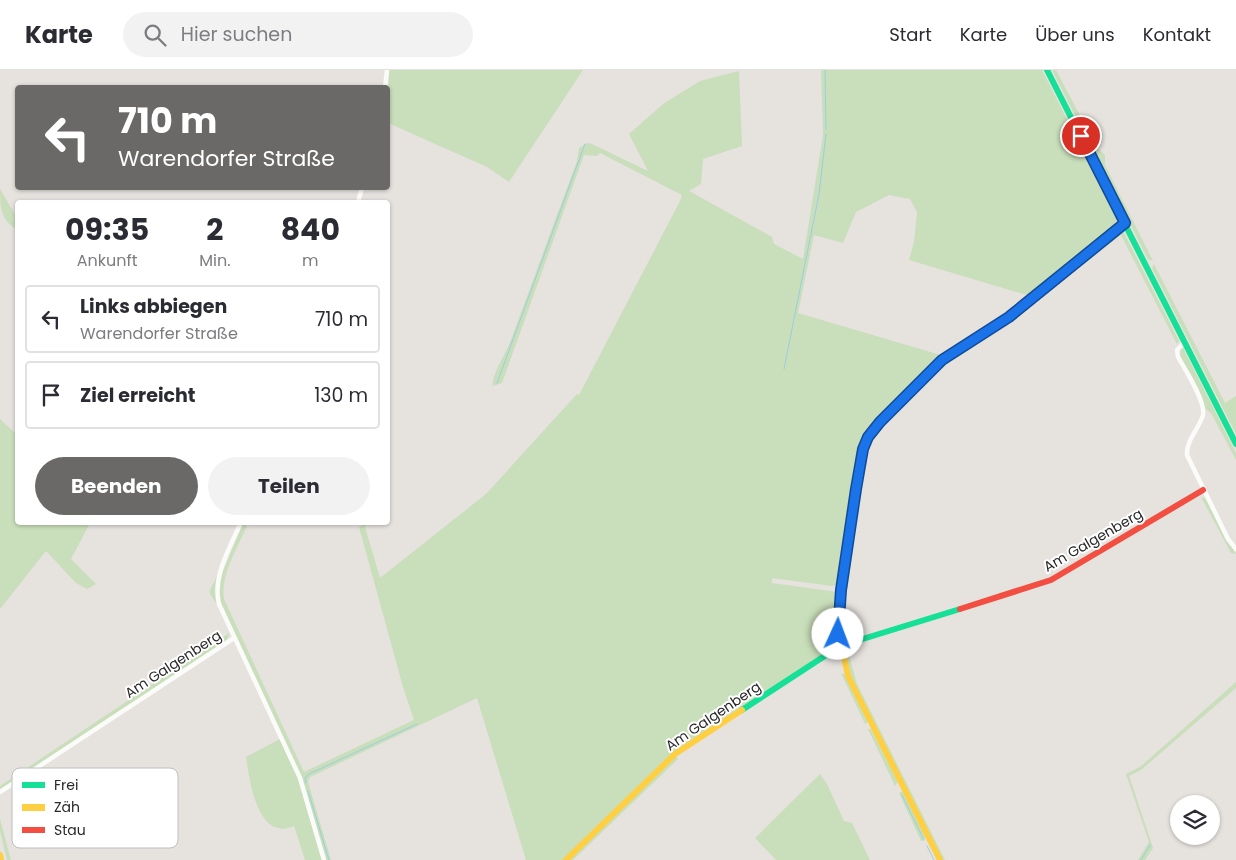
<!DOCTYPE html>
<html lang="de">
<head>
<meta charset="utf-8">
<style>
  :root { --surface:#fff; --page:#f2f2f3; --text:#2b2b33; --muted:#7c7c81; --line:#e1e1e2; --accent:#6a6968 }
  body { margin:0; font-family:Poppins,sans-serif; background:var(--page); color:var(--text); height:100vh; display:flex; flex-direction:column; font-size:19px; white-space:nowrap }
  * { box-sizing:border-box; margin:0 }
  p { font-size:16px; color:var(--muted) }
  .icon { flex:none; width:28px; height:28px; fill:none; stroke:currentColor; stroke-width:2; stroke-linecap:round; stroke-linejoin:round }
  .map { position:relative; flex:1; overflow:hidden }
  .drawer { position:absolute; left:15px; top:130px; width:375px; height:325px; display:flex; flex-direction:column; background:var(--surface); border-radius:5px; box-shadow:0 1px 4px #0004 }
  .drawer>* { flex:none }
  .guide { position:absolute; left:15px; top:15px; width:375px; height:105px; border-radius:5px; box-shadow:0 1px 4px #0004; background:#6a6968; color:#fff; overflow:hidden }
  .controls { position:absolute; left:1170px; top:725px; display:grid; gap:10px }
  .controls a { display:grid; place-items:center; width:50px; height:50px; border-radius:50%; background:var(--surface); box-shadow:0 1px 4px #0004; font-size:25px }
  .pin { position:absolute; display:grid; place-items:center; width:42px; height:42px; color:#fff; margin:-21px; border:2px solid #fff; border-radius:50%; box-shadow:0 1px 5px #0007 }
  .me { position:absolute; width:55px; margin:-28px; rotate:2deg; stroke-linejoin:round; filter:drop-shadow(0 0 4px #0008) }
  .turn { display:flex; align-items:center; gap:18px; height:105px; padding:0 20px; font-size:22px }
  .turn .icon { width:65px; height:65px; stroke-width:2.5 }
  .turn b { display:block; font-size:35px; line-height:42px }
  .eta { display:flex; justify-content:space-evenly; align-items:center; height:85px; text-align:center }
  .eta b { font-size:30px; font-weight:700; line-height:35px }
  .button { display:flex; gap:10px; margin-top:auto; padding:10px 20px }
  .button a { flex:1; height:58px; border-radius:30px; background:var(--accent); color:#fff; font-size:20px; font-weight:700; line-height:58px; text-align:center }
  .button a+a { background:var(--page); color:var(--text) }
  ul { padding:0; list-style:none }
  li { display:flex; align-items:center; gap:15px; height:68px; margin:0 10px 8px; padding:0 10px; border:2px solid var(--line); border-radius:5px }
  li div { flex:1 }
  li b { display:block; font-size:19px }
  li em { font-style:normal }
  header { display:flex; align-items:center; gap:30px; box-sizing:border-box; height:70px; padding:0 25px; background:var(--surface); border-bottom:1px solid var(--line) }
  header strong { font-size:24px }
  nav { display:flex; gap:28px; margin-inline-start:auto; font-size:18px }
  .search { width:350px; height:45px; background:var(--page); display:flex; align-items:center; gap:12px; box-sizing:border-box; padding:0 18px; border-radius:28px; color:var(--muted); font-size:19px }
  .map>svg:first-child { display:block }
  .green { fill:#c9deba }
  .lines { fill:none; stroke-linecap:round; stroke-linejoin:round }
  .stream { stroke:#98cfe2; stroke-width:1 }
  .street { stroke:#fbfbfa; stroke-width:4.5 }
  .fast { stroke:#16e098; stroke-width:6 }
  .slow { stroke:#ffcf43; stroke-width:6 }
  .jam { stroke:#f24e42; stroke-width:6 }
  .route-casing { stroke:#114b97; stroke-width:12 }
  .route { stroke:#1a73e8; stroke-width:9 }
  .labels { text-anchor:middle; stroke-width:4; stroke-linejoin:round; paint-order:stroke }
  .street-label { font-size:14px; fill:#282828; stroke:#fff }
  .key { fill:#fff; stroke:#bebebe; stroke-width:1 }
  .key-label { font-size:14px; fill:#282828 }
</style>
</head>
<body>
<header>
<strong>Karte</strong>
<div class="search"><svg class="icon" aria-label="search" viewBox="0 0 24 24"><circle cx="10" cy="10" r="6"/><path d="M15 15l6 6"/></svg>Hier suchen</div>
<nav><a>Start</a><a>Karte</a><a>Über uns</a><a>Kontakt</a></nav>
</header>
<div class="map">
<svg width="1236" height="790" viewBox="0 0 1236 790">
  <rect width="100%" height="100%" fill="#e6e2de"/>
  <!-- green -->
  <path class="green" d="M389,0H583L509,112L487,97L388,53Z
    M821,0H1042L1118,150L1117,156L1030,226L909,190L914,172L917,142L910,129L889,125L856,142L843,173L814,165L798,243L944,286L867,368L841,513L832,516L772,508V513L837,522L839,526L838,570L832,580L674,684L564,790H526L477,628L310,707L308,712L331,790H326L300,704L235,568L219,529V511L243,453H248C239,476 220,504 224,529L304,702L414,650L403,617L359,457L367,453L365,457L380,508L486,424L577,324L579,325L680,131L682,125L600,83L597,86L584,85L502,313L493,316C491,307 504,286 509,275C532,214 554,152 577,91L579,78L587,73L592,74L648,101L629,64L663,34L700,11L739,1L742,76L703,89L701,114L689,121L772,167L774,174L803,189L823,65Z
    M1052,0H1056L1097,78L1105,85V95L1153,191L1148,189Z
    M0,119L17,148V160C1,150 0,137 0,119Z
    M1120,160L1123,161L1179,271L1177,274L1121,165L1011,251L945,294L884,355L874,368L868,381L843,547V567L847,571L842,569L839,556L865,380L881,353L943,291L982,265Z
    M1154,194L1225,333L1236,326V364L1152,198Z
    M1181,278H1183L1236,383V390L1211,343L1204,338L1180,286Z
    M0,349L17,365L18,452L90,453L71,489L96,514L87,519L76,513L46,481L0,539Z
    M1201,427L1206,429L1236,484L1231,483Z
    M221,498L215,522L219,537L210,524V520Z
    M229,563L227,571L0,721V716Z
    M848,575L847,578L857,614L945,790H942L850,606L845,578Z
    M841,603L846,605L869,651L865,654Z
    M1236,612V618L1141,700L1129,706L1153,778L1145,790H1138L1149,772L1126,704L1140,697Z
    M868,659H871L898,712L895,716Z
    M280,669L298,708L322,790H305L294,756C257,772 250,711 246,687Z
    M676,686L678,689L573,790H568Z
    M820,704L827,714L844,751L852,753L870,790H776L755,768Z
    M903,721L926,767L923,771H921L899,723Z
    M0,749L11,790H7L0,761Z"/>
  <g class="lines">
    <!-- stream -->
    <path class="stream" d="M825,0L826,59
      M784,299L819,124L826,64
      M497,313L585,74
      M306,713L305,708L309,704L417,654
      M308,721L329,790
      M902,725L924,770
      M927,776L934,790
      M1141,790L1150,775"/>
    <!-- street -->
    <path class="street" d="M385,18L387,0
      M358,132L362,118
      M1185,272L1177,280L1178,287C1185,299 1206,332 1203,345C1199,359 1186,370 1187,385L1228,469L1236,479
      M241,452C230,478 212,506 219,534L300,708L324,790
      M0,722L234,568"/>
    <!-- fast -->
    <path class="fast" d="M1047,0L1236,374
      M742,640L840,576L960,539"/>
    <!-- slow -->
    <path class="slow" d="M1032,228L1125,153
      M840,567L848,606L940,790
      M0,785L1,790
      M566,790L675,684L742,640"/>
    <!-- jam -->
    <path class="jam" d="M960,539L1051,510L1203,420
      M840,567L838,555L856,419L863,379L868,367L942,290L1009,247L1032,228"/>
  </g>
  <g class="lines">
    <!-- route casing -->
    <g class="route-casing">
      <path id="route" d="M838,564L841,520L856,419L863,379L868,367L880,352L942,290L1009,247L1125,153L1081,66"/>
    </g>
    <!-- route -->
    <use href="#route" class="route"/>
  </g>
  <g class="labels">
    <!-- street labels -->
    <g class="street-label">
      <text transform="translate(1093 470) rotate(-30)" y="5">Am Galgenberg</text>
      <text transform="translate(173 594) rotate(-33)" y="5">Am Galgenberg</text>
      <text transform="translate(713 646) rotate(-34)" y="5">Am Galgenberg</text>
    </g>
  </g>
  <!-- legend -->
  <rect x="12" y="698" width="166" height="80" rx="8" class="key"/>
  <rect x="22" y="712" width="23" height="6" fill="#16e098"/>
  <rect x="22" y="734" width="23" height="7" fill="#ffcf43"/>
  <rect x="22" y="757" width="23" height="6" fill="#f24e42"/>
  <g class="key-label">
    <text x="54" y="720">Frei</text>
    <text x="54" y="742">Zäh</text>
    <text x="54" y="765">Stau</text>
  </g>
</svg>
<div class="controls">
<a><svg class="icon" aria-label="layers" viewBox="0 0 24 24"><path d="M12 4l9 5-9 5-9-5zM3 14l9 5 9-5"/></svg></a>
</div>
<div class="pin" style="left:1081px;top:66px;background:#d93025"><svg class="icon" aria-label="arrive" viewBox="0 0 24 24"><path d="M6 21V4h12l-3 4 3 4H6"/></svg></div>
<svg class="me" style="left:838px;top:564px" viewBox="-20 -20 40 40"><circle r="19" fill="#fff"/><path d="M0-13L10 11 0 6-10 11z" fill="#1a73e8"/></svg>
<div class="guide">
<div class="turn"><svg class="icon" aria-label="left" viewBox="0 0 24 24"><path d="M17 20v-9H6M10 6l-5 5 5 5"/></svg><div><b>710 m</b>Warendorfer Straße</div></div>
</div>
<section class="drawer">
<div class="eta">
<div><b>09:35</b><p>Ankunft</p></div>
<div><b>2</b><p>Min.</p></div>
<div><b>840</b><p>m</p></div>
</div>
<ul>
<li><svg class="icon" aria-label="left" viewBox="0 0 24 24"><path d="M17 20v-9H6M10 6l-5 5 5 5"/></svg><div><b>Links abbiegen</b><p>Warendorfer Straße</p></div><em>710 m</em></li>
<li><svg class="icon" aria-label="arrive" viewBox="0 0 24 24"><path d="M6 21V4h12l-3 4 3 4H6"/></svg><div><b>Ziel erreicht</b></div><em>130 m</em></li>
</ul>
<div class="button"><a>Beenden</a><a>Teilen</a></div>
</section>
</div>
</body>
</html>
